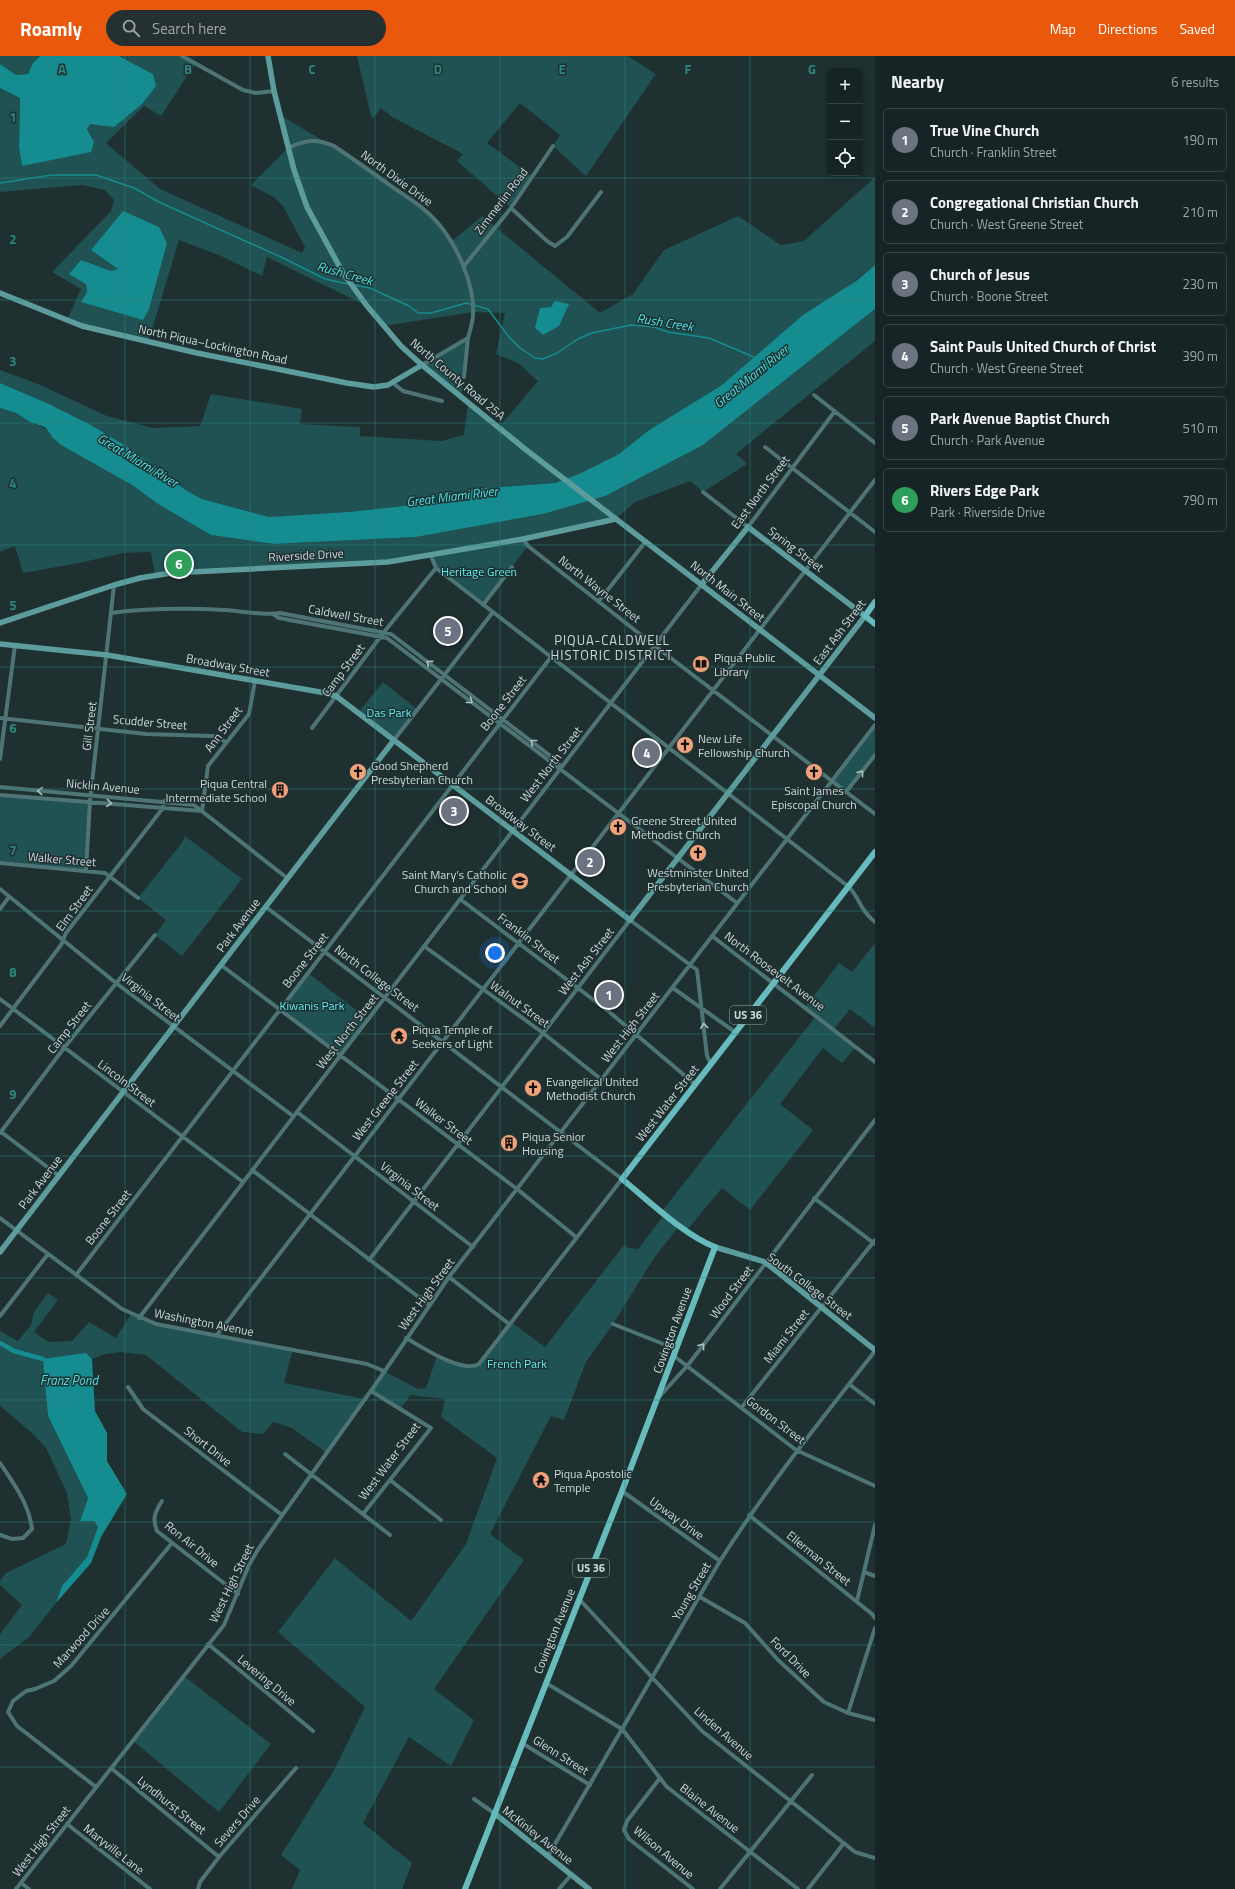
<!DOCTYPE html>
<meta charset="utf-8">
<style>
body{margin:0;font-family:"Titillium Web",sans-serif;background:#243032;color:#f1f3f6}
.controls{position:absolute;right:12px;top:12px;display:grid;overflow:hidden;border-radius:6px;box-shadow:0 2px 6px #0003}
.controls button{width:36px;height:36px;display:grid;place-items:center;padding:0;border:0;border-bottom:1px solid #364142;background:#172425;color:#f1f3f6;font:20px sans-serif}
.you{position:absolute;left:495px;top:897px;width:14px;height:14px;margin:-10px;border:3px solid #fff;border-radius:50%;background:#1a73e8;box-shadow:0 0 0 6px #1a73e833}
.badge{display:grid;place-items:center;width:26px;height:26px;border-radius:50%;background:#ea580c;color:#fff;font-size:13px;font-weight:700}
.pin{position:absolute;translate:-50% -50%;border:2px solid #fff;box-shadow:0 1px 4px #0006}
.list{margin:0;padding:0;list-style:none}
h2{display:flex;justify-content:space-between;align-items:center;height:52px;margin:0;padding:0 16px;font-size:17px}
h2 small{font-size:13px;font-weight:400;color:#9ea4a7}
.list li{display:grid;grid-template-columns:26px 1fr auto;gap:12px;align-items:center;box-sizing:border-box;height:64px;margin:0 8px 8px;padding:0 8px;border:1px solid #364142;border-radius:6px}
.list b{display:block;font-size:15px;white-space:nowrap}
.list p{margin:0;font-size:13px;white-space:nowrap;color:#9ea4a7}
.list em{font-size:13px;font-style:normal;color:#9ea4a7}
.icon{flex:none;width:22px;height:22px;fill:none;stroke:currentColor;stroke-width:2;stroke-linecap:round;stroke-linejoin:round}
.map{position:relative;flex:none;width:875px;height:1833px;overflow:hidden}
header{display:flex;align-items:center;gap:24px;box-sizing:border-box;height:56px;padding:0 20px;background:#ea580c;color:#fff}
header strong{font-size:19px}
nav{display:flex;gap:22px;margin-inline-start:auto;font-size:14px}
.search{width:280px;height:36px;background:#243032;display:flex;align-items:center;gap:10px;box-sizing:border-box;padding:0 14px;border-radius:22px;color:#9ea4a7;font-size:15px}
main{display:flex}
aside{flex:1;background:#172425}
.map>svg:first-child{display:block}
.green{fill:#205153;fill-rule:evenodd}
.water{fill:#158c8f}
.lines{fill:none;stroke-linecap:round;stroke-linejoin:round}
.stream{stroke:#158c8f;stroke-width:1.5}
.canal{stroke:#158c8f;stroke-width:4.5}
.street{stroke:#4e7475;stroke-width:4}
.secondary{stroke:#5d9c9d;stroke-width:5.5}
.primary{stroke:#68bbbc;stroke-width:6}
.oneway{stroke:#aec0c0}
.grid{fill:none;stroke:#2c857e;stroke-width:1;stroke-opacity:0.55}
.labels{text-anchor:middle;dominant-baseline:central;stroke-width:3;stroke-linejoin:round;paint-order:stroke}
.shield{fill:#1f3031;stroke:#9aa6a7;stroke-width:1}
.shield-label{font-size:11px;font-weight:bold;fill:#ced9d9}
.street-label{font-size:12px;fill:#ced9d9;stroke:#1f3031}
.park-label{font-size:12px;fill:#5cf1f5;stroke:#1f3031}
.poi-label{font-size:12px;fill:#ced9d9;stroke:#1f3031;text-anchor:start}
.water-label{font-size:13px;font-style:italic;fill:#4ae3e7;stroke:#1f3031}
.neighbourhood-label{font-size:13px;letter-spacing:1px;fill:#ced9d9;stroke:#1f3031}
.grid-label{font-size:13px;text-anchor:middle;font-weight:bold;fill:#2c857e;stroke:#1f3031;stroke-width:3;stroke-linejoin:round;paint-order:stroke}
</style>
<header>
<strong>Roamly</strong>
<div class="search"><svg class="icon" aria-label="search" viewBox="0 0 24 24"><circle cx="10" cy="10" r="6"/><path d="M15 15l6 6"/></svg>Search here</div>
<nav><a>Map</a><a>Directions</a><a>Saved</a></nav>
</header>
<main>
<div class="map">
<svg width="875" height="1833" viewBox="0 0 875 1833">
<rect width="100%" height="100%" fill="#1f3031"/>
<path class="green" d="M0 0H40L33 7 28 18 16 19 0 8Z
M119 0H182L195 8 161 60 144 50 106 87 160 133 302 197 305 191 283 150 275 142 251 129 288 92 280 59 322 84 334 90 418 148 437 166 451 186 482 160 600 257 633 238 664 194 738 160 781 189 804 185 875 121V209L722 329 649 374 619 398 581 417 555 427 474 433 449 445 348 456 269 461 202 443 187 435 126 390 91 369 49 348 0 327V314L38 328 107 360 153 372 200 370 211 338 302 353 300 368 360 371V380L441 385 464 379 468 347 499 371 538 325 518 307 496 298 505 257 474 256 383 270 367 250 267 201 262 220 221 200 179 184 148 287 67 264 81 233 52 216 111 155 114 144 105 134 82 129 0 136V32L20 42 19 92 22 110 94 86 87 73 90 68 153 18ZM81 205 111 215 119 213 81 246 87 236Z
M357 0H628L656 18 586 120 553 90 560 79 520 47 487 87 532 120 511 152 457 105 463 98 392 61 381 52 373 62 371 60Z
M875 253V285L736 398 747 408 703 436 690 425 635 446 616 463 524 483 528 490 483 549 436 512 431 500 388 506 155 519 151 496 123 497 79 507 23 517 15 490 0 496V352L16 357 30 366 45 372 52 381 62 389 132 429 158 448 211 479 274 488 416 481 543 458 703 389Z
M468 282 461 341 422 309Z
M383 626 418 654 394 684 358 657Z
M875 669V699L846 736 832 725Z
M0 739 90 745 86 814 0 807Z
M185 780 242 823 182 900 155 879 166 864 138 842 181 788Z
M875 887V972L850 953 834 973 856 991 842 1007 823 992 780 1048 813 1074 750 1154 722 1132 687 1174 680 1169 654 1202 613 1268 586 1306 564 1364 551 1360 490 1478 524 1504 434 1633 474 1664 451 1710 409 1681 363 1767 412 1807 402 1833H292L300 1814 281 1799 333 1716 365 1651 278 1576 335 1502 411 1565 466 1488 497 1402 441 1361 445 1343 411 1339 401 1352 371 1335 384 1315 418 1333 426 1332 437 1300 464 1310H475L511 1266 545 1291 624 1189 628 1192 638 1193 665 1158 662 1155 816 960 805 951 839 907 852 916Z
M308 917 368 963 341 999 280 953Z
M48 1237 58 1244 34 1276 48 1286 72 1285 89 1266 116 1282 131 1258 156 1268 293 1293 284 1327 365 1343 327 1397 292 1372 273 1366 263 1378 242 1376 146 1299 121 1296 105 1298 92 1303 86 1297 48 1360 88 1442 80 1465H94L98 1471 87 1501 62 1530 56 1547 29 1581 0 1603V1578L22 1549 0 1529V1525L6 1517 66 1488 71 1463 67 1437 46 1392 32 1377 0 1350V1275L18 1285 31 1269 34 1256Z
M184 1620 271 1688 219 1756 133 1685Z"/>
<path class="water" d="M40 0H119L153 18 156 30 142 48 114 71 90 68 87 73 94 86 91 96 22 110 19 92 20 42 0 32V8L16 19 28 18 33 7Z
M123 155 159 171 167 187 149 253 143 264 81 246 87 236 86 228 69 218 81 204 111 215 118 213 91 194Z
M875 209V253L703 389 605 440 543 458 416 481 274 488 211 479 158 448 132 429 61 389 52 381 45 371 30 366 16 357 0 352V327L49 348 91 369 126 390 187 435 202 443 269 461 348 456 449 445 474 433 555 427 581 417 619 398 649 374 722 329 803 259 856 225Z
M555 245 569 248 559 270 543 279 535 272 540 252 551 251Z
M86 1297 92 1303 95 1355 107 1377V1405L127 1438 101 1481 91 1507 56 1547 62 1530 87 1501 98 1471 94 1465H80L88 1442 48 1360 43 1303Z"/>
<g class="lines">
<path class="stream" d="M0 127 52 119H96L134 132 159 146 283 202 325 223 348 228
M354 229 370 232 409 250 418 257H431L466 247 488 253 509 281 520 292 535 302 543 303 557 297 578 283 592 277 631 269 654 271 668 276 709 282 756 302"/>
<path class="canal" d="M0 1287 14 1295 43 1303"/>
<path class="street" d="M182 0 243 34 256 37 274 35
M288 92C305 84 316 82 334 90 353 103 372 116 391 130 407 141 424 151 437 166 456 187 475 229 473 258 473 266 470 274 468 282L422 309
M511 152 547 185 555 190 567 181 601 136
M464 210 511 152 553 90
M464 321 468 282
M393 327 403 335 442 345
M814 339 875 387
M765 391 875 476
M703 436 748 471 835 355
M523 483 528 490 655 590 875 758
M431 500 436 512 849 831C861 844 859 853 875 866
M599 545 646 485
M483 549 512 511
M111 557C149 552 186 552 225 554 242 555 262 560 280 557L391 578 557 705 561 712
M273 558 279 562 387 582 737 847
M0 662 146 678 212 680 220 682 225 686
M312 672 384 576 436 512
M394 684 493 556
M0 703 15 589
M0 731 194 749 287 822
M846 736 875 699
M0 739 202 755
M202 755 208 710 249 658 255 625
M0 807 105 817 138 842
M86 814 90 745 114 529
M0 833 116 927 293 1060
M460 843 607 954 696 1029
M266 851 622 1123 479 1308C462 1318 422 1291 406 1282
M0 853 9 841
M712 880 875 1006
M424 890 543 977 602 1024
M221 909 517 1133 576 1181
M673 932 735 976
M0 943 243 1126
M0 970 61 889 66 877 163 752 164 745
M297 1056 473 1191
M0 1075 59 1120
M0 1077 64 992 155 879
M252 1114 429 1249
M814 1142 875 1188
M0 1162 122 1253 156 1268 367 1308 384 1315
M369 1204 630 864 697 914 707 1000 711 1008
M76 1219 551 601
M449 1221 509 1268
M0 1260 48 1198
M139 1262 702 528
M613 1268 676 1293
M217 1279 875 424
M674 1300 796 1394 875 1430
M849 1328 875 1348
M128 1331 143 1353 282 1459
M659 1341 688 1309 875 1064
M742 1351 875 1184
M285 1398 390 1479
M0 1407C14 1428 29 1448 32 1473L23 1482 12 1483 0 1479
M390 1424 441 1464
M622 1435 720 1505
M162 1445C155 1456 152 1462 157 1475L238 1538
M363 1458 431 1372 371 1335
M749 1459 872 1558 875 1562
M864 1516 875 1520
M700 1541 745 1567 778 1604 824 1646 848 1657 875 1664
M579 1543 702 1675 855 1796 875 1802
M857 1545 875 1469
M208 1588 313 1675
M546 1627 622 1673 667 1731 798 1833
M848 1657 875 1572
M522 1687 590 1729
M111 1712 219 1801
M660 1722 627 1765 624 1774 629 1783 693 1833
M96 1731 17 1670 8 1656 13 1645 26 1635 35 1633 54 1625 71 1610 172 1487
M474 1743 494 1757
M67 1768 150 1833
M548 1800 720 1505C767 1431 821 1364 875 1295
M21 1827 29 1833
M16 1833 224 1569 249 1509 259 1492 380 1322 449 1221 875 669
M198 1833 200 1826 219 1801 296 1712
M559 1833 571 1819
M720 1833 812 1719
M808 1833 844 1787"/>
<path class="secondary" d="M268 0 274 35 294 114 307 151 343 217 367 250 401 290 422 309 525 393 875 662
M0 237 82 270 197 297 347 327 374 331 388 329 422 309
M0 567 114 529 140 522 171 517 388 506 523 483 616 463
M0 588 107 599 326 637 336 640 630 864 865 560 748 471 702 528
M715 1191 765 1206 875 1294
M0 1196 394 684
M494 1757 589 1833"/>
<path class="primary" d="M875 546 865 560 875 568
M465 1833 622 1435 715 1191C684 1179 648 1144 622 1123L875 796"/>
</g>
<defs><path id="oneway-chevron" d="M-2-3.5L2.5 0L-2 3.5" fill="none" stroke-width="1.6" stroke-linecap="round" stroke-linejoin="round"/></defs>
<g class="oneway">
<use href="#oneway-chevron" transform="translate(429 607) rotate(-143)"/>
<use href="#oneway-chevron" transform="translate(470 645) rotate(38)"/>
<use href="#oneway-chevron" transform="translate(533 686) rotate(-142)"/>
<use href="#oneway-chevron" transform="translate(861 717) rotate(-52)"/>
<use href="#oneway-chevron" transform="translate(40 735) rotate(-175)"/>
<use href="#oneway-chevron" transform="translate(109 747) rotate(5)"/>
<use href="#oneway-chevron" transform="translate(704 970) rotate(-96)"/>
<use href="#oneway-chevron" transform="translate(702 1290) rotate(-53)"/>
</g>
<path class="grid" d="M125 0V1833M250 0V1833M375 0V1833M500 0V1833M625 0V1833M750 0V1833M0 122H875M0 244H875M0 367H875M0 489H875M0 611H875M0 733H875M0 855H875M0 978H875M0 1100H875M0 1222H875M0 1344H875M0 1466H875M0 1589H875M0 1711H875"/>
<defs>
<g id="library-disc" transform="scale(0.9)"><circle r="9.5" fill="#f0a27a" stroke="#1f3031"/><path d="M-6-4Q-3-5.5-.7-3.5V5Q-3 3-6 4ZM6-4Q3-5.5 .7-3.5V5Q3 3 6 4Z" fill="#111"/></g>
<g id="church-disc" transform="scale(0.9)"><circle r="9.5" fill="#f0a27a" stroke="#1f3031"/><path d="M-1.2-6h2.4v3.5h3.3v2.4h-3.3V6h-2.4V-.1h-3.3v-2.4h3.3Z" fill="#111"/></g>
<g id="building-disc" transform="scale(0.9)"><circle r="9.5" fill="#f0a27a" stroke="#1f3031"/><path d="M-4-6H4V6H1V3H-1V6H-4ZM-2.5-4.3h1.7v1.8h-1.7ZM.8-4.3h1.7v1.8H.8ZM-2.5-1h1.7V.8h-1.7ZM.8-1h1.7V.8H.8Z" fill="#111"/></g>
<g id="school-disc" transform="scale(0.9)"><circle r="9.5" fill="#f0a27a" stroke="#1f3031"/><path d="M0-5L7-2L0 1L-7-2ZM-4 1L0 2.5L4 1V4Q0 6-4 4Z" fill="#111"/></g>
<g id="temple-disc" transform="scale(0.9)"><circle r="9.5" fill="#f0a27a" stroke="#1f3031"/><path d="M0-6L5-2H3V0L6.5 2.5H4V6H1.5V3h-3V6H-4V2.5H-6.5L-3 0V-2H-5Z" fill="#111"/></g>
</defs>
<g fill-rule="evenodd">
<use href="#library-disc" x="701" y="608"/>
<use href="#church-disc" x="685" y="689"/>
<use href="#church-disc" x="358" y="716"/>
<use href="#church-disc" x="814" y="716"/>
<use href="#building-disc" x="280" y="734"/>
<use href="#church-disc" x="618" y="771"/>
<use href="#church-disc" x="698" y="797"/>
<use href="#school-disc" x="520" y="825"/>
<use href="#temple-disc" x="399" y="980"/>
<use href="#church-disc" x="533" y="1032"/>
<use href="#building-disc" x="509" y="1087"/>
<use href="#temple-disc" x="541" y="1424"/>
</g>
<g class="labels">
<g class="shield">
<rect x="730" y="950" width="36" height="18" rx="3"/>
<rect x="573" y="1503" width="36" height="18" rx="3"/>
</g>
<g class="shield-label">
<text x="748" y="959">US 36</text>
<text x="591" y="1512">US 36</text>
</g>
<g class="street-label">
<text transform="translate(397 122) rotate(36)">North Dixie Drive</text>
<text transform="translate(501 145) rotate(-53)">Zimmerlin Road</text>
<text transform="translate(213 288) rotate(12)">North Piqua–Lockington Road</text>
<text transform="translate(458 323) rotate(40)">North County Road 25A</text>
<text transform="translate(760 436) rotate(-53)">East North Street</text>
<text transform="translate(796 493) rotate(37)">Spring Street</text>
<text transform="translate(306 499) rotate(-3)">Riverside Drive</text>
<text transform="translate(600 533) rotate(38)">North Wayne Street</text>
<text transform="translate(728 535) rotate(38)">North Main Street</text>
<text transform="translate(346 559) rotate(10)">Caldwell Street</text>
<text transform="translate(839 576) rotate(-53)">East Ash Street</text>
<text transform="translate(228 609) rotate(10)">Broadway Street</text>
<text transform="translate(343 614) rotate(-53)">Camp Street</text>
<text transform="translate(503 647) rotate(-52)">Boone Street</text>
<text transform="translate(150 666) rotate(5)">Scudder Street</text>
<text transform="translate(89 670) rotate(-83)">Gill Street</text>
<text transform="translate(223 673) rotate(-53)">Ann Street</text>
<text transform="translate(551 708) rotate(-52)">West North Street</text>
<text transform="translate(103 730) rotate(5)">Nicklin Avenue</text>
<text transform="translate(521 767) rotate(37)">Broadway Street</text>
<text transform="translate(62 803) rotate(5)">Walker Street</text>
<text transform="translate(74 852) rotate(-54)">Elm Street</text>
<text transform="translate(238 869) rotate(-53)">Park Avenue</text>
<text transform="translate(529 882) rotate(37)">Franklin Street</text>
<text transform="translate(305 904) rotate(-52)">Boone Street</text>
<text transform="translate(586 905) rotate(-52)">West Ash Street</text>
<text transform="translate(775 915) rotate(37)">North Roosevelt Avenue</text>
<text transform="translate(377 922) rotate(37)">North College Street</text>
<text transform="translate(151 941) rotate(38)">Virginia Street</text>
<text transform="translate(520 948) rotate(36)">Walnut Street</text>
<text transform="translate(69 971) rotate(-52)">Camp Street</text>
<text transform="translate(630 971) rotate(-52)">West High Street</text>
<text transform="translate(347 975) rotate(-52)">West North Street</text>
<text transform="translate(127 1027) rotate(37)">Lincoln Street</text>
<text transform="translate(385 1044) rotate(-52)">West Greene Street</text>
<text transform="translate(667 1047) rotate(-52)">West Water Street</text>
<text transform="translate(444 1065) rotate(37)">Walker Street</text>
<text transform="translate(40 1126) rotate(-53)">Park Avenue</text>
<text transform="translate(410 1130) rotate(38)">Virginia Street</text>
<text transform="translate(108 1161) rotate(-52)">Boone Street</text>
<text transform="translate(810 1230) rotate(37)">South College Street</text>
<text transform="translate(731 1236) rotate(-53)">Wood Street</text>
<text transform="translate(426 1238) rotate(-54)">West High Street</text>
<text transform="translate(204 1266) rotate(11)">Washington Avenue</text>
<text transform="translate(672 1274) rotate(-70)">Covington Avenue</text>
<text transform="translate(786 1280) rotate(-52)">Miami Street</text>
<text transform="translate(776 1364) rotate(37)">Gordon Street</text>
<text transform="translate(208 1390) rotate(38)">Short Drive</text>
<text transform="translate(389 1405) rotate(-53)">West Water Street</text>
<text transform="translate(677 1462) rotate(36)">Upway Drive</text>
<text transform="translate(192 1488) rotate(39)">Ron Air Drive</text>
<text transform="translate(819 1502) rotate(39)">Ellerman Street</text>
<text transform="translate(231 1527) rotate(-64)">West High Street</text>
<text transform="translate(691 1535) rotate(-60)">Young Street</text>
<text transform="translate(554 1575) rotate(-68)">Covington Avenue</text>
<text transform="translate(81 1581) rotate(-48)">Marwood Drive</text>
<text transform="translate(791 1601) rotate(45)">Ford Drive</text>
<text transform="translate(267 1624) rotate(40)">Levering Drive</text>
<text transform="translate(724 1677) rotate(41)">Linden Avenue</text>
<text transform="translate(561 1699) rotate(32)">Glenn Street</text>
<text transform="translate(172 1749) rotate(39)">Lyndhurst Street</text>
<text transform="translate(710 1752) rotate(38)">Blaine Avenue</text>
<text transform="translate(237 1765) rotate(-49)">Severs Drive</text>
<text transform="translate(538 1779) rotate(38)">McKinley Avenue</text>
<text transform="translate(41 1785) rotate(-52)">West High Street</text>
<text transform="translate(114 1793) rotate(38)">Maryville Lane</text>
<text transform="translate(664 1796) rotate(40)">Wilson Avenue</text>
</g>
<g class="park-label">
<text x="479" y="515">Heritage Green</text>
<text x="389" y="656">Das Park</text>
<text x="312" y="949">Kiwanis Park</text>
<text x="517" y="1307">French Park</text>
</g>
<g class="poi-label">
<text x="714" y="601">Piqua Public<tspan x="714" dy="14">Library</tspan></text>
<text x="698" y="682">New Life<tspan x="698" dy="14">Fellowship Church</tspan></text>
<text x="371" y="709">Good Shepherd<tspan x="371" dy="14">Presbyterian Church</tspan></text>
<text x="267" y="727" text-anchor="end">Piqua Central<tspan x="267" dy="14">Intermediate School</tspan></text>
<text x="814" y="734" text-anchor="middle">Saint James<tspan x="814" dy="14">Episcopal Church</tspan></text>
<text x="631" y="764">Greene Street United<tspan x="631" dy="14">Methodist Church</tspan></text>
<text x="698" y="816" text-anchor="middle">Westminster United<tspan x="698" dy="14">Presbyterian Church</tspan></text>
<text x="507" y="818" text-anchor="end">Saint Mary’s Catholic<tspan x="507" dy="14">Church and School</tspan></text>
<text x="412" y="973">Piqua Temple of<tspan x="412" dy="14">Seekers of Light</tspan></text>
<text x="546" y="1025">Evangelical United<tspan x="546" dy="14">Methodist Church</tspan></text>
<text x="522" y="1080">Piqua Senior<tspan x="522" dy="14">Housing</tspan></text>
<text x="554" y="1417">Piqua Apostolic<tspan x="554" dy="14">Temple</tspan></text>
</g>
<g class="water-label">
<text transform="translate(345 217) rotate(16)">Rush Creek</text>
<text transform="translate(665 266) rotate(9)">Rush Creek</text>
<text transform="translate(751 320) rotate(-39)">Great Miami River</text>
<text transform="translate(138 404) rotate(31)">Great Miami River</text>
<text transform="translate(452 440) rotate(-7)">Great Miami River</text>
<text x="69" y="1324">Franz Pond</text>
</g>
<g class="neighbourhood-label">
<text x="612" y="584">PIQUA-CALDWELL<tspan x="612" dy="15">HISTORIC DISTRICT</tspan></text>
</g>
</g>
<g class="grid-label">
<text x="62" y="18">A</text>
<text x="188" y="18">B</text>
<text x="312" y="18">C</text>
<text x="438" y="18">D</text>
<text x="562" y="18">E</text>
<text x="688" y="18">F</text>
<text x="812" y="18">G</text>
<text x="13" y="66">1</text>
<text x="13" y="188">2</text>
<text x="13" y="310">3</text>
<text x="13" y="432">4</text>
<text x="13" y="554">5</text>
<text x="13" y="677">6</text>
<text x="13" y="799">7</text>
<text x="13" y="921">8</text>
<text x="13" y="1043">9</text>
</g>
</svg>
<div class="controls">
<button>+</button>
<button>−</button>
<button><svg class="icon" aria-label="locate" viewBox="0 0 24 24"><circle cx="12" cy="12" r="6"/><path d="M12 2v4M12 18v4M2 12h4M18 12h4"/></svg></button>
</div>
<div class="you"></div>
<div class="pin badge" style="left:609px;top:939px;background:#6b7280">1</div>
<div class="pin badge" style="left:590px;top:806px;background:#6b7280">2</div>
<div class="pin badge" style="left:454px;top:755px;background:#6b7280">3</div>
<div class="pin badge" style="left:647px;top:697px;background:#6b7280">4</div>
<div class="pin badge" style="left:448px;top:575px;background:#6b7280">5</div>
<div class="pin badge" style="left:179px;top:508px;background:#2e9e5b">6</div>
</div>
<aside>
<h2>Nearby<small>6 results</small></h2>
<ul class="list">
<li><span class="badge" style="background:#6b7280">1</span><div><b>True Vine Church</b><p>Church · Franklin Street</p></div><em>190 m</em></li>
<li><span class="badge" style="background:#6b7280">2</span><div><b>Congregational Christian Church</b><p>Church · West Greene Street</p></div><em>210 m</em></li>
<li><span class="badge" style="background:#6b7280">3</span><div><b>Church of Jesus</b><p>Church · Boone Street</p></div><em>230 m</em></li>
<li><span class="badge" style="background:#6b7280">4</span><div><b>Saint Pauls United Church of Christ</b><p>Church · West Greene Street</p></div><em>390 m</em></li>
<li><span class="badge" style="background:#6b7280">5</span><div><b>Park Avenue Baptist Church</b><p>Church · Park Avenue</p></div><em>510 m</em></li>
<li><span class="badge" style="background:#2e9e5b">6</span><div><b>Rivers Edge Park</b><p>Park · Riverside Drive</p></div><em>790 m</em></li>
</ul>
</aside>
</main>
